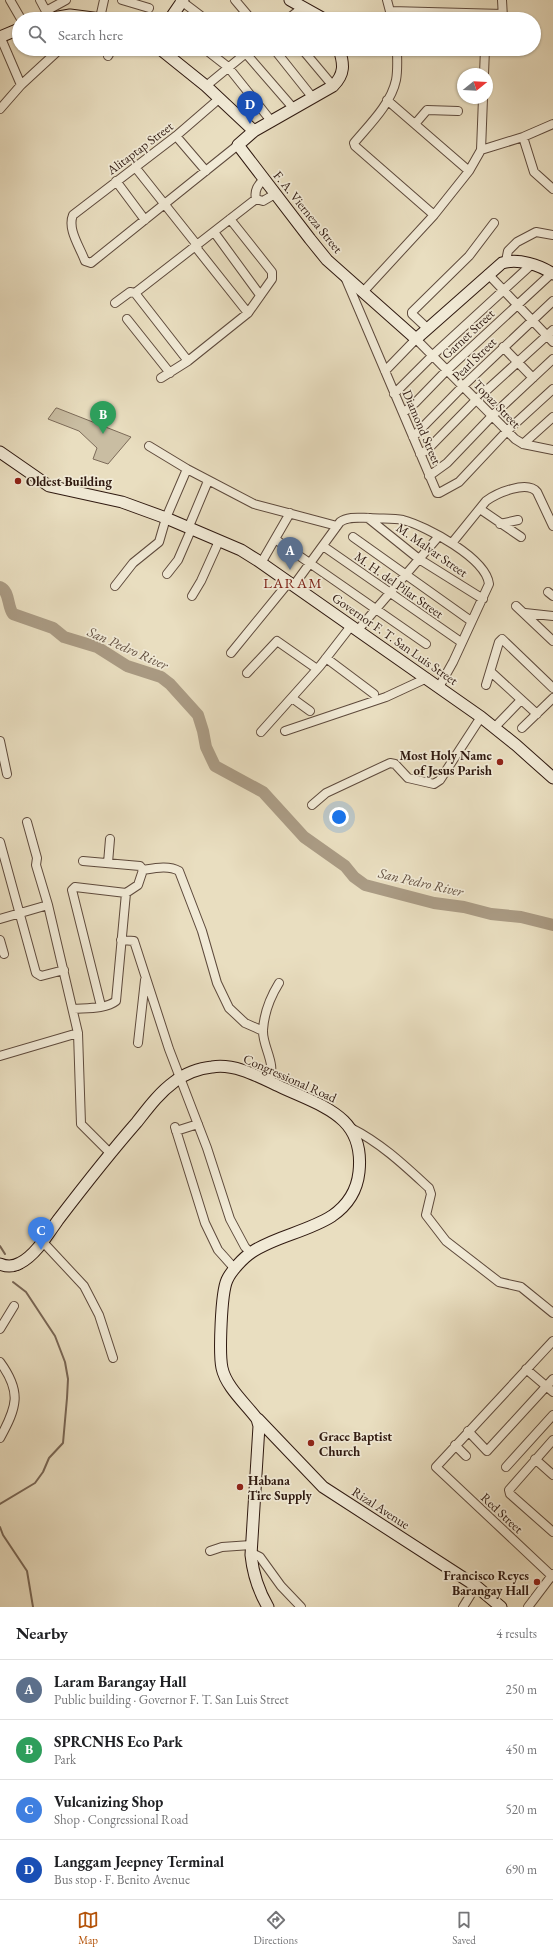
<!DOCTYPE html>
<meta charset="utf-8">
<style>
body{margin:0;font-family:"EB Garamond",serif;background:#f6f6f6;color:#202124}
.compass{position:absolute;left:457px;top:68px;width:36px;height:36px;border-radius:50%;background:#fff;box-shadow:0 1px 3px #0004;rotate:72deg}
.you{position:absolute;left:339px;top:817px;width:14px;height:14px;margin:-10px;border:3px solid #fff;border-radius:50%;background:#1a73e8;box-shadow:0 0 0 6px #1a73e833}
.badge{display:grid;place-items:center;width:26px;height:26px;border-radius:50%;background:#b45309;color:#fff;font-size:13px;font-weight:700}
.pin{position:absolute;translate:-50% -33px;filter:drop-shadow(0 1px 2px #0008)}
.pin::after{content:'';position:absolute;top:21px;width:14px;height:12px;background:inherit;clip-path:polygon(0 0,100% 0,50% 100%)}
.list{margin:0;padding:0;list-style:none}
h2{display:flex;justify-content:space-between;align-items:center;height:52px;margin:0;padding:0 16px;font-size:17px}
h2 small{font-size:13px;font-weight:400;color:#757577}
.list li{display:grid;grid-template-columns:26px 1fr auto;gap:12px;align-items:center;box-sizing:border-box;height:60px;padding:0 16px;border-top:1px solid #e0e0e0}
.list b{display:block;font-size:15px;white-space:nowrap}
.list p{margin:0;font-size:13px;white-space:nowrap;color:#757577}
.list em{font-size:13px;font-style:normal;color:#757577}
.icon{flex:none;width:22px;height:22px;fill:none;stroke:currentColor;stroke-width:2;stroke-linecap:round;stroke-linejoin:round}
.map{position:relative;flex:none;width:553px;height:1607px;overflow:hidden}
.search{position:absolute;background:#fff;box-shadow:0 1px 3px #0004;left:12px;right:12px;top:12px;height:44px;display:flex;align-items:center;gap:10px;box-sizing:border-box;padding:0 14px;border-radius:22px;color:#757577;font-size:15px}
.sheet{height:292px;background:#fff}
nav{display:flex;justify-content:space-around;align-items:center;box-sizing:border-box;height:56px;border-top:1px solid #e0e0e0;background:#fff;font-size:11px;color:#757577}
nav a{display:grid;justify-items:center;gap:2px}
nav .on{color:#b45309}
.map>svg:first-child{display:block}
.green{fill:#c9bda2;stroke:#7c6b59}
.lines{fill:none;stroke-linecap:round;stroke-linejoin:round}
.stream{stroke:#796756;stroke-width:2}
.river{stroke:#aa9b84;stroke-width:12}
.street-casing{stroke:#5e4a3c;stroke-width:10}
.secondary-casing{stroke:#2f1910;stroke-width:13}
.street{stroke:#f1ead6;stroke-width:8}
.secondary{stroke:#f1ead6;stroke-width:11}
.poi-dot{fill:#8f2418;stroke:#f1ead6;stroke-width:1.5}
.labels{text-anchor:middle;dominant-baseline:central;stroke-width:3.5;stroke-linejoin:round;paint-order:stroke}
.street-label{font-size:13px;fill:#2f1910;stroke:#f1ead6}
.poi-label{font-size:13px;font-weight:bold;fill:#2f1910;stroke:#f1ead6;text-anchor:start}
.water-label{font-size:14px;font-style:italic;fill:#604d3e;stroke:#f1ead6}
.quarter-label{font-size:15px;letter-spacing:1px;fill:#7a1f14;stroke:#f1ead6}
</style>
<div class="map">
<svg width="553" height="1607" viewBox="0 0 553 1607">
<rect width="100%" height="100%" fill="#e9dec0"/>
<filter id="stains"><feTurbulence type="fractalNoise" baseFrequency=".005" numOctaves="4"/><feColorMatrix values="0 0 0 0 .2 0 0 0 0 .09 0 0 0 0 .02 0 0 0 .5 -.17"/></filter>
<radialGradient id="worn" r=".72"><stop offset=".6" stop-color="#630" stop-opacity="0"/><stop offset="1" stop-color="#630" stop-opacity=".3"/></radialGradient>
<path class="green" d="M56 408H57L131 437 108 464 93 459 97 448 79 431 48 419Z"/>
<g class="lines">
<path class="stream" d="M0 1246 5 1254
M0 1504 35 1483 43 1472 49 1458 63 1443 67 1398 68 1379 65 1362 55 1336 26 1292 13 1282
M0 1527 3 1535 27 1571 33 1607"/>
<path class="river" d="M0 587C10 591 7 606 13 614L53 628 64 637 97 647 127 666 161 677 170 684 198 715 203 731 206 747 215 766 263 792 304 837 345 866 354 877 365 885 434 903 464 907 491 914 521 917 553 925"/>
<g class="street-casing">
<path id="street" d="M10 0 21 19
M40 0 48 15
M122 0 149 8
M180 0 205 19
M235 0 251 19
M387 0 392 19
M502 0 503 18
M46 11 66 0
M391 11 503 14
M100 18 104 0
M288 19 303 7
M0 36 21 85
M205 49 228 67 272 122
M242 49 294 109
M274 49 313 98
M302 49 333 86
M108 56 112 49
M484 74 485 49
M206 86 251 49
M220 98 176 136 73 215C67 229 80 247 85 261L91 263 238 145
M387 100 469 171
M0 109 21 85 60 49
M415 124 427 110 458 111
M176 136 206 171
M523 137 534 172 553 189
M481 150 483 98
M135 167 197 245 198 250 248 313
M116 181 145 220
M256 199C254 190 258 185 264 179
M256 199 263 201 275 194
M434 215 469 171 481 150 523 137 553 124
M214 232 260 295
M506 261 508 251 517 242 536 232 553 235
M488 274 553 342
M345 277 437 493H439L459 482 507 431 553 389
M363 292 434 215 355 146 354 143C369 125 391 104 396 80 398 70 397 59 397 49
M115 303 130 292 135 293
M127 319 170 373
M427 328 412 314V312L469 256 494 223
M503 347 533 378
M188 361 135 293 256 199
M385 371 416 339 515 439 523 444 553 450
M161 378 188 361 248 313 272 279V272L230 219
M394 394 433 355 532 264
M403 413 415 403 447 370 552 273
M413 437 463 386 553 301
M523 444 553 417
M149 446 187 469 254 504 337 526
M420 454 427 450 476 400 553 330
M429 476 447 463 492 416 553 359
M480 509 521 537
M368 518 419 559 483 599
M190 524 208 481
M500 524 518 520
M353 537 471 621
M275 539 426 644
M452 543 486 501C497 493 527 480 537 492L553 526
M323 546 461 642
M264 558 290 513
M167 574 178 560 191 530
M294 585 340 522C348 516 360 518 370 518 381 519 393 518 403 520 426 526 486 558 489 584L453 662 439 687
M115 586 133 563 159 542 166 518 187 469
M548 592 553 596
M192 596 201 581 219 541
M516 606 553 641
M525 613 553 616
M357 631 439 536
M231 653 289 582
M326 658 374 694
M491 672 537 714
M247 673 277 641 317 669
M486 685 499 642 502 639 553 688
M292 698 310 711
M494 728 521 700
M522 728 553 698
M285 731 386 697 427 678
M261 732 320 666 351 626
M0 741 7 774
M312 805 326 793 390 763 395 764 408 778 434 784 440 780 481 717
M27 822 37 858 36 865 48 905
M0 842 36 973 41 976 64 970
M83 861 140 866 143 870 138 885 126 893 75 887 72 890 101 1006
M108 863 110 839
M143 870C155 868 169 865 179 871L202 931 217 983 229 1008 245 1023 263 1031
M0 919 48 905 78 1033 81 1124 110 1153
M0 940 4 954
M121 940 134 941 169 1049 207 1148 230 1219 245 1247 251 1253
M74 1009C86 1008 106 1009 116 1001L126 893
M138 1043 145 980
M0 1056 78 1033
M268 1081C278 1065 262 1047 263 1030 264 1014 271 996 279 983
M175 1127 205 1223 218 1250 235 1269
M351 1128C381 1143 405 1166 429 1188L431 1194 426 1215 446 1241 499 1282 521 1287 553 1313
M176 1131 198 1124
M42 1241 84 1286 99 1315 113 1358
M0 1329 14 1306
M553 1341 436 1467 553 1577
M0 1362C22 1392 17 1407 0 1438
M526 1369 553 1392
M468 1431 487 1451 553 1379
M553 1440 509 1490 510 1494 553 1532
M455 1445 466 1456
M535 1459 553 1475
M506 1467 553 1415
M210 1551 222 1547 251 1545
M251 1555 254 1554 260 1557 281 1586 301 1607
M463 1607 476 1586
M528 1607 553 1574"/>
</g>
<g class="secondary-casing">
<path id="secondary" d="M290 0 324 19
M47 19 70 15 101 19
M170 19 183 0
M0 37 19 29
M160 49 206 86 254 131
M339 49C344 64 345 74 333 86L254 131 238 145 310 239 327 260 416 339 502 263C518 258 540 265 553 274
M0 452 49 486 122 502 166 518 241 550 257 560 481 717 516 745 553 778
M0 1264C7 1267 13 1267 20 1263 36 1255 48 1234 58 1220 84 1186 109 1154 137 1122 148 1108 159 1093 174 1082 184 1074 199 1068 212 1067 236 1063 261 1078 283 1088 324 1107 365 1117 359 1172 357 1191 348 1205 332 1216 307 1232 276 1236 252 1252 243 1258 231 1271 227 1280 221 1293 219 1354 222 1368 226 1387 246 1404 257 1419L259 1426 251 1555C253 1574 258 1590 268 1607
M258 1419 323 1487 476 1586 501 1607"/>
</g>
<use href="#street" class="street"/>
<use href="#secondary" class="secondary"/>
</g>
<g class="poi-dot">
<circle cx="18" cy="481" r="4"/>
<circle cx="500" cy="762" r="4"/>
<circle cx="311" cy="1443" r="4"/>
<circle cx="240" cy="1487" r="4"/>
<circle cx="537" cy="1582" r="4"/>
</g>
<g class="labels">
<g class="street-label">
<text transform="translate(140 148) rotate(-37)">Alitaptap Street</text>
<text transform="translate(308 212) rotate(51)">F. A. Vierneza Street</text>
<text transform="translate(468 334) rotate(-43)">Garnet Street</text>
<text transform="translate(474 359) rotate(-44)">Pearl Street</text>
<text transform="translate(497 404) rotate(46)">Topaz Street</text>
<text transform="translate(422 427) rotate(67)">Diamond Street</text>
<text transform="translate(432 550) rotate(35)">M. Malvar Street</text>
<text transform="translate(399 585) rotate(35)">M. H. del Pilar Street</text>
<text transform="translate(395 639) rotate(35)">Governor F. T. San Luis Street</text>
<text transform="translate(290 1078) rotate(24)">Congressional Road</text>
<text transform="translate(381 1508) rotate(33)">Rizal Avenue</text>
<text transform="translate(502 1513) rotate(43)">Red Street</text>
</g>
<g class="poi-label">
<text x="26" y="481">Oldest Building</text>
<text x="492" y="755" text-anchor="end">Most Holy Name<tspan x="492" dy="15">of Jesus Parish</tspan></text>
<text x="319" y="1436">Grace Baptist<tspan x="319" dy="15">Church</tspan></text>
<text x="248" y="1480">Habana<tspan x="248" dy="15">Tire Supply</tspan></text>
<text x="529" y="1575" text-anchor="end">Francisco Reyes<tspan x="529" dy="15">Barangay Hall</tspan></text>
</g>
<g class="water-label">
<text transform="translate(128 648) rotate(24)">San Pedro River</text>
<text transform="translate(421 882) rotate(13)">San Pedro River</text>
</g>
<g class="quarter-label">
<text x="293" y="582">LARAM</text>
</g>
</g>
<rect width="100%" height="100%" filter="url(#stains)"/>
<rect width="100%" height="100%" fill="url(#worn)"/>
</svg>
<svg class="compass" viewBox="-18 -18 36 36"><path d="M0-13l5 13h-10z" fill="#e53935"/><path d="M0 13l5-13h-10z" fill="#757577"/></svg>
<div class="you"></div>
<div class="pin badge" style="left:290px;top:570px;background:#5c6f8a">A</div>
<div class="pin badge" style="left:103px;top:434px;background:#2e9e5b">B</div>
<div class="pin badge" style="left:41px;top:1250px;background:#3f7fe0">C</div>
<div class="pin badge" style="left:250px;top:124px;background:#1a4fb4">D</div>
<div class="search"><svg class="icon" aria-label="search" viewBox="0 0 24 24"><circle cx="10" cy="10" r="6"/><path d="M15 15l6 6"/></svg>Search here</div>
</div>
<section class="sheet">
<h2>Nearby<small>4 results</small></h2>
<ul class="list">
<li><span class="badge" style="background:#5c6f8a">A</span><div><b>Laram Barangay Hall</b><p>Public building · Governor F. T. San Luis Street</p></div><em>250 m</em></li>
<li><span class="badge" style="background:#2e9e5b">B</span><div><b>SPRCNHS Eco Park</b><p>Park</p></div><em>450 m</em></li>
<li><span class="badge" style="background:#3f7fe0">C</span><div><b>Vulcanizing Shop</b><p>Shop · Congressional Road</p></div><em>520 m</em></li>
<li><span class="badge" style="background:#1a4fb4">D</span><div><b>Langgam Jeepney Terminal</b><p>Bus stop · F. Benito Avenue</p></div><em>690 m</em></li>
</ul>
</section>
<nav>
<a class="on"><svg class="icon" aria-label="map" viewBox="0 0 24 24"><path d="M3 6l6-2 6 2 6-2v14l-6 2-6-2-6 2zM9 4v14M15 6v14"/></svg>Map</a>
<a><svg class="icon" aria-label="directions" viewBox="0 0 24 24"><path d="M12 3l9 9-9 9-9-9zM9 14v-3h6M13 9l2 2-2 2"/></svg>Directions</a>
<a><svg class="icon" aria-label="saved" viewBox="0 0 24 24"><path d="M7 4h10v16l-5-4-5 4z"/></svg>Saved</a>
</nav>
